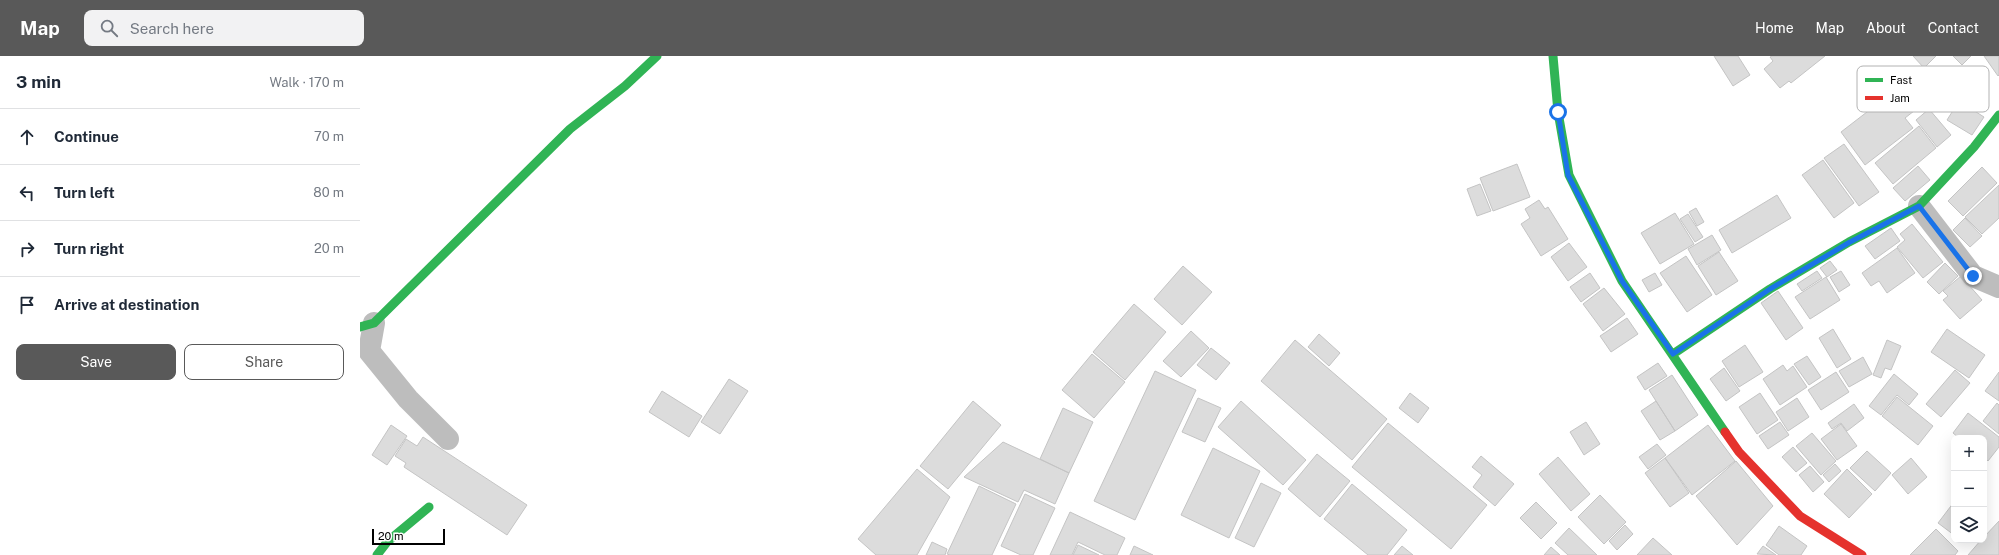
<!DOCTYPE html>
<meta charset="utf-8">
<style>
body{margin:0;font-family:"Public Sans",sans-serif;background:#f2f2f3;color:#1f2937}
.controls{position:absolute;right:12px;bottom:12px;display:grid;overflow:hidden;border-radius:8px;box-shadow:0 4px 16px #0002}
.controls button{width:36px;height:36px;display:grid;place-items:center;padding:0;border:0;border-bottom:1px solid #e0e1e3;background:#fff;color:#1f2937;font:20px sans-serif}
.scale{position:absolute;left:12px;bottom:10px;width:73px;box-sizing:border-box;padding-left:4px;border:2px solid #000;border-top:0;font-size:11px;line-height:14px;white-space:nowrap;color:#000;-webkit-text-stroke:3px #fff;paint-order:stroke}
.stop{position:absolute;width:12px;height:12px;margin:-9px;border:3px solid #1a73e8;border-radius:50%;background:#fff}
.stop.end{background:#1a73e8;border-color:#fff;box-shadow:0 1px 4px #0008}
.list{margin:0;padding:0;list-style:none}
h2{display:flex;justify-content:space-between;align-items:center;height:52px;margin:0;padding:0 16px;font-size:17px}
h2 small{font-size:13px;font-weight:400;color:#747a83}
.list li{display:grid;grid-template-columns:26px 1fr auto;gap:12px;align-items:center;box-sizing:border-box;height:56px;padding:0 16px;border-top:1px solid #e0e1e3}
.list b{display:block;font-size:15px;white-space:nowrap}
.list em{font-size:13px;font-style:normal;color:#747a83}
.actions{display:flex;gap:8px;padding:12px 16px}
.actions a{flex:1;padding:9px 0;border:1px solid #595959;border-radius:8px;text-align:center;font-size:14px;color:#595959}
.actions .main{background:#595959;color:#fff}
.icon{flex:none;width:22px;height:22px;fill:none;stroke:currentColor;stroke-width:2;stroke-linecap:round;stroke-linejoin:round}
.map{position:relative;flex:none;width:1639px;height:499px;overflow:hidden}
header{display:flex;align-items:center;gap:24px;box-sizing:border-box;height:56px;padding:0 20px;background:#595959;color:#fff}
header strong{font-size:19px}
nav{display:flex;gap:22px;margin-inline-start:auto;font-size:14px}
.search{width:280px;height:36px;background:#f2f2f3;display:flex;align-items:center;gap:10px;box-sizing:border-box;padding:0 14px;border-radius:8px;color:#747a83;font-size:15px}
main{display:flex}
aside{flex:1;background:#fff}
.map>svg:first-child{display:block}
.building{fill:#dcdcdc;stroke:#c4c4c4}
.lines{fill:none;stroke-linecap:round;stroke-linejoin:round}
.street{stroke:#bdbdbd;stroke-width:22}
.fast{stroke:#30b455;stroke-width:9}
.jam{stroke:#e5322d;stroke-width:9}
.route{stroke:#1a73e8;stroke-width:5}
.key{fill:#fff;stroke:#b2b2b2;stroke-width:1}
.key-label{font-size:11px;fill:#000}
</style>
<header>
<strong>Map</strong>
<div class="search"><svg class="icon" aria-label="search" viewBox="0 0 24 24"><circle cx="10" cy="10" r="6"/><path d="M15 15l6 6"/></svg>Search here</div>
<nav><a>Home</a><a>Map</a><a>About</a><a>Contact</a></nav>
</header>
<main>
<aside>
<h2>3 min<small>Walk · 170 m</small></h2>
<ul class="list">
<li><svg class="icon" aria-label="ahead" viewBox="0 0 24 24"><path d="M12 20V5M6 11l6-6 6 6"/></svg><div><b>Continue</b></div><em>70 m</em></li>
<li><svg class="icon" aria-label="left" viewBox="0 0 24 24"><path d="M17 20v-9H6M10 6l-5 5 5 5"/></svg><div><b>Turn left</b></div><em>80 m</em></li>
<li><svg class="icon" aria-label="right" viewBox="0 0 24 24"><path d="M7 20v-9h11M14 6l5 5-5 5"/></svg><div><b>Turn right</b></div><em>20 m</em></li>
<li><svg class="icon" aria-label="arrive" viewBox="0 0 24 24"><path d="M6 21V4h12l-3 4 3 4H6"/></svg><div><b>Arrive at destination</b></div></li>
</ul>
<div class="actions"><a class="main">Save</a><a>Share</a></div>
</aside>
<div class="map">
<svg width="1639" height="499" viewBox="0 0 1639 499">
<rect width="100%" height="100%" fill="#fff"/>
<path class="building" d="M1354 0H1378L1390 19 1373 30Z
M1412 0H1465L1431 27 1429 25 1420 32 1404 13 1413 5 1410 1Z
M1553 0H1576L1564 12Z
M1593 0H1611L1602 9Z
M1624 0H1639V19L1638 20Z
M1550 31 1563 48 1545 62 1553 72 1505 109 1481 76 1529 39 1533 45Z
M1599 45 1624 61 1612 79 1587 64Z
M1569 53 1591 79 1577 91 1556 64Z
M1559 70 1576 92 1533 128 1515 107Z
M1484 88 1519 136 1499 150 1464 102Z
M1463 104 1494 147 1474 162 1442 119Z
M1157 108 1170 141 1133 155 1120 122Z
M1558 110 1570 124 1545 145 1533 132Z
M1622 111 1637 127 1603 160 1588 145Z
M1120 128 1131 155 1117 160 1107 133Z
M1639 129V162L1622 178 1605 161Z
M1417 139 1431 162 1372 197 1359 174Z
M1179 144 1185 153 1188 151 1208 183 1181 200 1161 168 1170 162 1165 153Z
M1336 152 1344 166 1337 170 1329 156Z
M1315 157 1334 188 1300 208 1281 177Z
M1328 158 1343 181 1335 186 1320 163Z
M1605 162 1622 180 1610 191 1593 174Z
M1552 168 1583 206 1563 222 1537 191 1545 184 1540 178Z
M1531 172 1540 185 1515 203 1505 190Z
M1352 179 1361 194 1337 209 1328 193Z
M1209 187 1227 211 1208 225 1191 201Z
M1537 192 1555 217 1527 237 1519 225 1511 230 1502 217Z
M1359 196 1378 225 1356 239 1338 210Z
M1326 200 1352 239 1327 256 1300 217Z
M1470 205 1477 214 1467 221 1460 212Z
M1585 207 1598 220 1579 238 1567 226Z
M823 210 852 236 822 269 794 243Z
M1457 215 1462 222 1442 235 1437 228Z
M1481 215 1490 229 1479 236 1470 221Z
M1230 217 1240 232 1221 246 1210 231Z
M1295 217 1302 229 1289 236 1282 224Z
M1601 220 1622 244 1600 263 1583 244 1588 240 1583 235Z
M1466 221 1480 244 1450 263 1435 241Z
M1244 232 1265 258 1243 275 1223 248Z
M1418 235 1443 272 1426 284 1401 247Z
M774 248 806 276 765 324 733 296Z
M1267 262 1278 278 1251 296 1240 280Z
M1473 273 1491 303 1477 312 1459 282Z
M1587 273 1625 299 1609 322 1571 296Z
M831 275 849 292 821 321 803 305Z
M959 278 980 297 969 310 948 291Z
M935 284 1027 363 992 404 901 325Z
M1527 284 1541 290 1531 314 1525 312 1521 322 1513 319Z
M1385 289 1403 316 1379 331 1362 305Z
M851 292 870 307 856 324 837 309Z
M732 298 765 326 734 362 702 334Z
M1447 300 1461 321 1449 329 1434 308Z
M1503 301 1512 318 1489 331 1479 315Z
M1298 307 1307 320 1285 334 1277 321Z
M1423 309 1427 315 1433 310 1447 331 1420 349 1403 323Z
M1364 312 1380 335 1366 345 1350 323Z
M1595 314 1610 327 1581 361 1566 348Z
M795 315 836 334 775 464 734 445Z
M1476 316 1489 336 1461 354 1448 334Z
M1639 316V345L1625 335Z
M1534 318 1558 338 1549 349 1537 339 1521 359 1509 350Z
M1312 319 1338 359 1315 375 1289 334Z
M369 323 388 335 360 378 341 366Z
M302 335 342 360 329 381 289 356Z
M1050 337 1069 352 1058 367 1039 352Z
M1400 337 1418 364 1397 378 1379 351Z
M1537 341 1573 370 1558 389 1522 360Z
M838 342 861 352 845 386 822 376Z
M1437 342 1449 361 1428 375 1416 356Z
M613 345 641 369 588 433 560 410Z
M881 345 946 404 923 429 858 371Z
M1296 345 1315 375 1300 384 1281 355Z
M1637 347 1639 349V378L1623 365Z
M1494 348 1504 362 1487 375 1481 367 1472 373 1468 367Z
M703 352 733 366 709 417 680 403Z
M1608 357 1639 381V391L1628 405 1624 401V382H1599L1593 377Z
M1226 366 1240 388 1224 399 1210 376Z
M1420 366 1429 379 1408 393 1399 380Z
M1028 367 1127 449 1091 493 992 411Z
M1481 368 1497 390 1477 404 1461 383Z
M31 369 47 380 27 409 12 399Z
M1348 369 1375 405 1332 439 1305 402Z
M1452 377 1476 405 1461 419 1436 390Z
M63 381 167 449 147 479 44 411 46 407 35 400 46 383 57 390Z
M643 386 709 417 695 448 664 434 658 446 604 421Z
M1297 388 1306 399 1288 413 1279 401Z
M1433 391 1447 407 1436 416 1422 401Z
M853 392 900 415 869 482 821 459Z
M1507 395 1531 417 1515 435 1490 412Z
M957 398 990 425 960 461 928 433Z
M1121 400 1154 428 1135 450 1113 431 1122 419 1112 411Z
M1198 401 1230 438 1211 455 1179 418Z
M1305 402 1329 437 1310 451 1285 417Z
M1551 402 1567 421 1548 438 1532 419Z
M1376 405 1413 450 1377 489 1336 440Z
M1475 408 1481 415 1469 426 1463 419Z
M1450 410 1464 426 1453 436 1439 419Z
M557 413 590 441 557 499H516L498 483Z
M1487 413 1512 438 1489 462 1464 438Z
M901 427 921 437 894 491 875 482Z
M992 428 1047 474 1027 499H1008L964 463Z
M619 430 656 448 632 499H590L587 498Z
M665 438 695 452 673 499H661L641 490Z
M1240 439 1266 466 1244 488 1218 461Z
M1176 446 1197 467 1181 483 1160 462Z
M1594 446V479L1578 467Z
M710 456 765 482 757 499H745L718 486 712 499H690Z
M1639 465V499H1608L1621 484H1624V481Z
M1265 469 1273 478 1257 494 1249 485Z
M1419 470 1447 490 1441 499H1419L1406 489Z
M1209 472 1237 499H1208L1195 487Z
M1576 473 1598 495 1595 499H1550Z
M1293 482 1312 499H1277Z
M572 486 587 493 585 499H566Z
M718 489 739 499H713Z
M774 490 793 499H770Z
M1042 490 1053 499H1034Z
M1403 490 1416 499 1397 498Z
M1191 491 1200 499H1184Z"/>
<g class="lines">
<path class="street" d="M1559 150 1613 220 1639 231
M14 267 9 295 48 343 88 383"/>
<path class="fast" d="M1193 0 1198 56 1209 119 1262 225 1365 376
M0 271 14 267 210 73 265 30 297 0
M1313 298 1410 233 1489 186 1559 150 1614 91 1639 59
M17 499 27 486 69 451"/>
<path class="jam" d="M1365 376 1379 396 1440 460 1502 499"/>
</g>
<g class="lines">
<path class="route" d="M1198 56 1208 119 1262 225 1313 298 1410 233 1490 186 1559 150 1613 220"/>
</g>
<rect x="1497" y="10" width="132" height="46" rx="6" class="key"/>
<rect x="1505" y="22" width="18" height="4" fill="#30b455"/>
<rect x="1505" y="40" width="18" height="4" fill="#e5322d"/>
<g class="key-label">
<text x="1530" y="28">Fast</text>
<text x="1530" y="46">Jam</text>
</g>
</svg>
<div class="controls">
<button>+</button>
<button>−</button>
<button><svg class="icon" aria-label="layers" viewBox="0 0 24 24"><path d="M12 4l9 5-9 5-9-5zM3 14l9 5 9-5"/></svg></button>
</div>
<div class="scale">20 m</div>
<div class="stop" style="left:1198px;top:56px"></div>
<div class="stop end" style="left:1613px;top:220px"></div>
</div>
</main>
